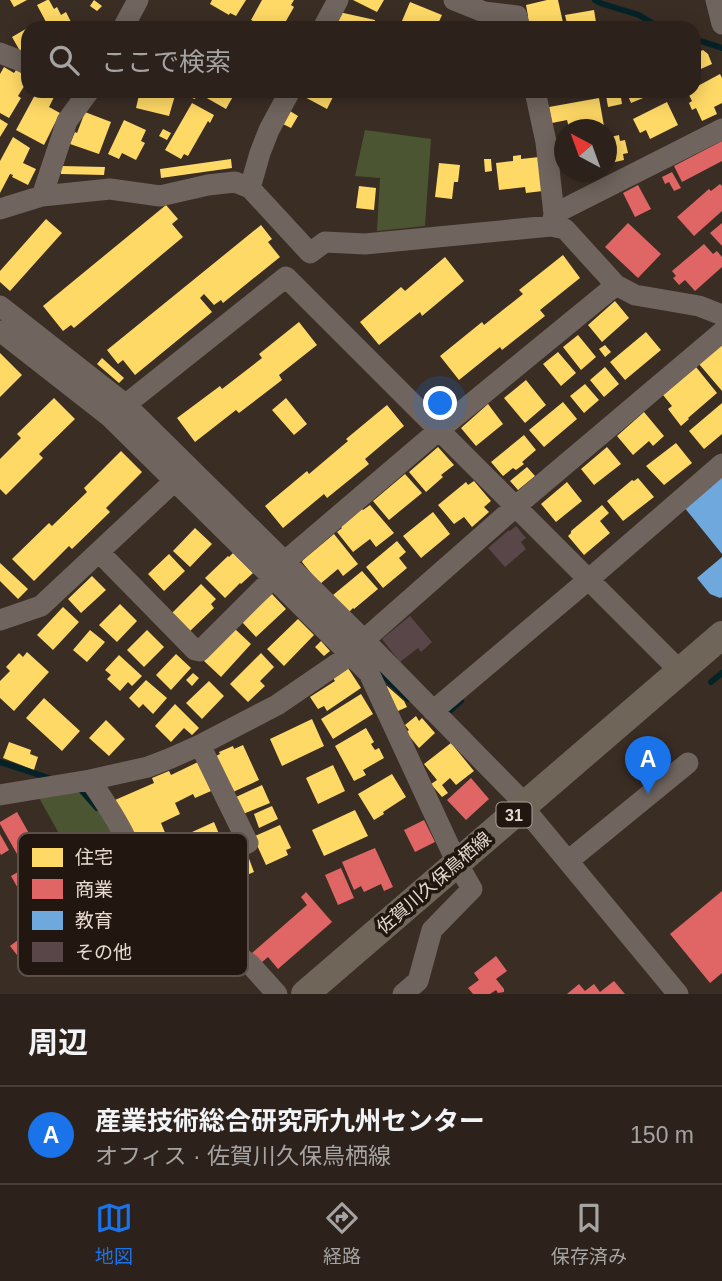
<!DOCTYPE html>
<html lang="ja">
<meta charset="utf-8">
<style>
body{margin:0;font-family:Helvetica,"Noto Sans JP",sans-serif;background:#382f28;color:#f1f3f6}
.compass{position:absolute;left:554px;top:119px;width:63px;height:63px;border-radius:50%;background:#2c221b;box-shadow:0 4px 18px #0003;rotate:319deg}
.you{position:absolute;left:441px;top:404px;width:24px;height:24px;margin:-18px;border:5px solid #fff;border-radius:50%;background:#1a73e8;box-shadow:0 0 0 10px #1a73e833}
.badge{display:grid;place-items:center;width:46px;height:46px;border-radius:50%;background:#1a73e8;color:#fff;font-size:23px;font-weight:700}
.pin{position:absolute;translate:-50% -58px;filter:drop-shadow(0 2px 4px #0008)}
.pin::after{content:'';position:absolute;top:37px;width:24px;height:21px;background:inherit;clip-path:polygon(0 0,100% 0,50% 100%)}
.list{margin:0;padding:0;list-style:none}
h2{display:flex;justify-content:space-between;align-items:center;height:91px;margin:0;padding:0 28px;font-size:30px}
h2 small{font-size:23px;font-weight:400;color:#a6a4a3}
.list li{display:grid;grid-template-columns:46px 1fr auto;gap:21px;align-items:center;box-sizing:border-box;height:98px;padding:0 28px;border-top:2px solid #483f3a}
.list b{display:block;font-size:26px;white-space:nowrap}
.list p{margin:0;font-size:23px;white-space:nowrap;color:#a6a4a3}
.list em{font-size:23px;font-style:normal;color:#a6a4a3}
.icon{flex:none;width:38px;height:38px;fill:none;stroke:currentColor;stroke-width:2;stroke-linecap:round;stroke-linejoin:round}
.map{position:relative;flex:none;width:722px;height:994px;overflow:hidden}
.search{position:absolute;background:#2c221b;box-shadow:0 4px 18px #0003;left:21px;right:21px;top:21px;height:77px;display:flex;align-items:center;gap:18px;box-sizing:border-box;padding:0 24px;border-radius:21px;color:#a6a4a3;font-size:26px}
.sheet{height:189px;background:#2c221b}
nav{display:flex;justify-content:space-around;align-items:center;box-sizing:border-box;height:98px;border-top:2px solid #483f3a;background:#2c221b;font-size:19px;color:#a6a4a3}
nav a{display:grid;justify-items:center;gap:4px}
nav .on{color:#1a73e8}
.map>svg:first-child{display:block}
.green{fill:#4c5532}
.homes{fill:#ffd966}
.shops{fill:#e06666}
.schools{fill:#6fa8dc}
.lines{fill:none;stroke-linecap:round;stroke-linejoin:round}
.stream{stroke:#052226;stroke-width:6}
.building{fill:#584649}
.minor{stroke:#6f645e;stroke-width:21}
.major{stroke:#706559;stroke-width:28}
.labels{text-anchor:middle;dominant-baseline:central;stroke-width:7;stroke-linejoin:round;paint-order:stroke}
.shield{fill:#211710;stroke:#ac9f96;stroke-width:2}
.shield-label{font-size:16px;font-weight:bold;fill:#e7d9cf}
.street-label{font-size:18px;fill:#e7d9cf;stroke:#211710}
.key{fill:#211710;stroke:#5c5149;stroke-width:2}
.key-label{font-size:19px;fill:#e7d9cf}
</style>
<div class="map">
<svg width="722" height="994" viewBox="0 0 722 994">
<rect width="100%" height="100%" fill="#3a2d24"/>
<path class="green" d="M365 130 431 139 425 226 377 231 380 178 355 176Z
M82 789 111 819 130 868 90 889 38 796Z"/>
<path class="homes" d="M10 0H27L14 7Z
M47 0H49L54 9 57 7 61 15 66 12 74 28H64L63 26 60 28H45L43 24 46 22 37 5Z
M94 0 102 6 97 11 90 6Z
M212 0H246L236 16 230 13 229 15 210 4Z
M262 0H294L291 5 294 7 282 28H260L261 25 251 20Z
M353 0H384L377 12Z
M547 0H558L564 27 528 28 526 17 528 16 526 5Z
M410 2 442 15 436 28H399Z
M594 10 597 28H568L565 15Z
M339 12 375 20 374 28H341V26L336 25Z
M36 23 38 28H28V46L20 51 12 37Z
M634 23 635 28H618V27Z
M703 50 708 54 712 64 694 72V54Z
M4 67 14 73 16 70 28 77V80L18 96 21 98 9 118 0 113V74Z
M720 74 722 78V103L714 107 717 114 702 121 696 108 692 110 689 103 692 101 687 91H694V88Z
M39 91H53L56 93 49 107 60 113 44 145 16 130 36 93 37 94Z
M140 91 176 92 169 116 136 108Z
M195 91H236L226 109 198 93 195 99 192 98Z
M303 91H336L327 109 301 95Z
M471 91H490L491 97 482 98V94H471Z
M626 91H660L631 103Z
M620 92 622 104 608 107 606 95Z
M599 98 604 126 583 130 582 126 569 128 567 120 552 123 549 107Z
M667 102 678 125 650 139 646 130 640 133 633 119Z
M192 103 214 115 210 123 208 121 188 156 184 154 181 159 165 150Z
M290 111 298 116 291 128 283 124Z
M85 112 111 122 99 154 70 144 75 132 77 133Z
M0 119 8 124 0 137Z
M124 120 146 130 141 141 145 143 136 160 122 153 119 159 108 154Z
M163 129 171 133 167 140 159 136Z
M619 135 620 141 625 140 628 153 623 154 624 160 606 164V138Z
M13 137 30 148 23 163 36 169 28 185 12 177 13 175 10 174 0 193V161Z
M521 155V159L539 157 543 191 526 193 525 187 499 190 496 163 513 161V156Z
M231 159 232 168 161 178 160 169Z
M484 159H491L492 171 485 172Z
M439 163 460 165 458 182H454L452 199 435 197Z
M61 166 105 167 104 175 61 174Z
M359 186 376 188 374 210 356 208Z
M166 205 178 219 172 224 183 237 74 328 71 325 63 331 43 306Z
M46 219 62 233 10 291 0 282V271Z
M261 225 272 239 268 242 280 257 223 303 221 300 214 305 204 294 200 298 212 312 135 375 123 360 118 364 107 350Z
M563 255 580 278 540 310 545 316 502 350 500 347 459 380 440 356 482 322 484 325 523 294 519 290Z
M445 257 464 281 422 316 420 312 379 345 360 322 401 287 405 291Z
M615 301 629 318 602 342 588 325Z
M299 322 317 345 279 375 282 380 239 413 236 410 195 442 177 418 220 386 222 389 262 358 259 354Z
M646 332 661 350 625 380 610 362Z
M578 335 596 357 581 370 563 347Z
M722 344V391L699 364Z
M605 345 611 352 605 357 599 349Z
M558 352 576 373 561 386 543 364Z
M0 353 22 375 0 397Z
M102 358 124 378 119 383 97 364Z
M605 367 619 384 604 397 590 380Z
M696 367 717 393 688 418 689 419 681 426 668 409 672 406 663 395Z
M526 380 546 405 525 423 504 398Z
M585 384 599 400 584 413 570 396Z
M54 398 75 419 39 454 43 458 6 495 0 489V459L21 438 17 434Z
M286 398 307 424 294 435 272 410Z
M563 402 577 419 544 447 529 430Z
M722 403V434L704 449 689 431Z
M488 404 503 424 476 446 461 428Z
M387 405 404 426 365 459 369 464 327 498 324 494 283 528 265 506 307 471 309 474 348 441 346 439Z
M644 412 664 436 653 446 649 441 633 455 617 436Z
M524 435 536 450 522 462 524 464 516 470 513 468 503 476 491 462Z
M676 443 692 463 664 485 646 466Z
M438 447 454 465 441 475 443 477 426 492 409 472Z
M607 447 621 464 594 485 581 469Z
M121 451 142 472 106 508 110 512 72 549 69 546 34 581 12 559 49 523 52 526 87 492 84 488Z
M527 467 535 476 518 490 510 481Z
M405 474 422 493 389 520 373 501Z
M638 478 654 497 623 521 607 501 632 480 634 481Z
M474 481 491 501 484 507 489 512 472 527 464 517 454 524 438 505 466 482 468 485Z
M567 482 582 501 556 522 541 504Z
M370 505 394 533 376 547 370 539 353 552 337 532 342 528 341 527 362 509 363 510Z
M602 505 609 513 600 521 610 533 584 555 568 536 571 533V531Z
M433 512 450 534 421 558 403 536Z
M195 528 212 544 190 567 173 551Z
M334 534 358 564 343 576 338 569 320 584 302 562 303 560Z
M397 541 406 552 399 558 407 568 383 588 366 567Z
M233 553 253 573 241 584 240 583 225 598 205 578 228 556 229 557Z
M169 554 185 571 164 591 148 574Z
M0 563 28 589 18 599 0 581Z
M362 571 378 589 354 609 353 608 348 613 333 595Z
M92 576 106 590 81 613 68 599Z
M201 584 216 599 211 604 214 608 190 631 172 613Z
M272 594 286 609 256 637 242 622Z
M120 604 137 621 117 642 99 625Z
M63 607 79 622 53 650 37 635Z
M298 619 314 635 284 666 267 649Z
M235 629 251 644 221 677 204 661Z
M90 630 105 642 87 662 73 650Z
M147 630 164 647 144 667 127 650Z
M321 641 330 651 324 656 315 647Z
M27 652 49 672 14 711 0 698V681L10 671 6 667 19 653 23 657Z
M261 653 274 667 260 681 265 686 248 702 230 684Z
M176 654 191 668 171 690 156 675Z
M119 655 142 676 132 686 128 682 120 691 107 679 111 675 105 670Z
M348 668 361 688 327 711 324 706 318 709 310 697 335 681 333 678Z
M193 673 199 678 192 686 186 680Z
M146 680 167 698 153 714 143 704 139 708 129 698Z
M209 681 224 696 202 719 186 703Z
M387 686 404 701 407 707 398 711 384 687Z
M361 694 373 714 333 739 321 719Z
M44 698 80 731 62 751 26 718Z
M175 704 199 728 192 735 184 728 171 742 155 726Z
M416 716 419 721 422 718 435 733 419 748 406 732 409 730 405 725Z
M312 719 324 746 282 766 270 739Z
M106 720 125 739 109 756 89 738Z
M366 728 374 742 371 744 375 750 379 748 384 758 363 770 366 775 354 781 335 746Z
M9 742 31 750 30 754 38 757 34 770 3 758Z
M451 743 474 771 456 785 450 778 442 785 448 793 442 797 431 784 437 780 424 764Z
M243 745 259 780 233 792 216 756 220 754 219 752 233 746 234 749Z
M198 762 211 791 195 798 193 794 175 803 180 814 161 823 166 835 136 848 115 800 154 783 152 778 169 771 171 775Z
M333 765 345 791 318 804 306 778Z
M392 774 406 797 383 812 384 814 374 820 358 794Z
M262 785 270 803 243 814 236 797Z
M272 806 278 819 259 828 254 814Z
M355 810 368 836 324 856 312 830Z
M214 822 222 841 200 850 192 832Z
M280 825 291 848 286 850 288 855 266 865 256 843 255 836Z
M248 856 254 872 217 887 210 871Z"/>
<path class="shops" d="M722 141V161L682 182 674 166Z
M672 172 681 188 674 191 669 182 665 184 662 177Z
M720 184 722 186V211L694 236 677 217 709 189 711 191Z
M638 185 651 209 635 217 623 193Z
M628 223 661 254 638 278 605 247Z
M722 223V246L710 233Z
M704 244 713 254 717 251 722 257V267L695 291 685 280 679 285 673 278 676 276 672 271Z
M471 778 489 799 466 820 447 800Z
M17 812 35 844 17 854 0 824V822Z
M424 820 435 842 415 852 404 830Z
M0 834 9 850 1 855 0 853Z
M38 848 68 900 55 908 49 897 29 908 11 876 25 868 19 858Z
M375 848 393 887 384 891 381 884 364 892 361 886 354 890 342 862Z
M341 868 354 898 338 905 325 875Z
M722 891V973L710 983 670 934Z
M306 892 332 922 278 969 268 957 261 963 252 953 307 905 301 897Z
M30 931 53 961 34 977 10 946Z
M496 956 507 971 496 979 504 989V992L498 993 496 990 490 994H473L468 988 479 980 474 973Z
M614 981 625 994H567L579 984 585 991 594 984 600 992Z"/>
<path class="schools" d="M722 475V554L684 507Z
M722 557V597L720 598 710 594 697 578Z"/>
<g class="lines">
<path class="stream" d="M595 0 600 3 639 15 660 28
M694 39 722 48
M375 668 408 699
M711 682 722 673
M446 714 461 701
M0 762 49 778
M82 791 97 808
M121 854 130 879"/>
</g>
<path class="building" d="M516 526 526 538 521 542 526 549 505 567 488 548 509 530 510 531Z
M410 616 432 642 421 652 418 648 400 662 382 639Z"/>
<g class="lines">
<path class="minor" d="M454 0 484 12 517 16 520 28
M716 0 722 24
M123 28 138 0
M323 28 338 0
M0 53 28 64
M535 91 546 142 554 214 552 224
M250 188 260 153 269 130 290 91
M42 196 67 121 89 91
M0 209 42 196 110 189 160 196 208 185 235 182 250 188 310 253 325 242 365 244 551 226 565 229 616 285 635 295 699 306 722 315
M554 214 722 129
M0 306 125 404 364 640 526 805
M0 331 110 417 369 673 457 863 472 889 432 930 418 981 403 994
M110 417 286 277 680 671
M99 552 195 650 200 651 273 578
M276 569 439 430 616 285
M0 620 41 606 184 472
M433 711 588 580 722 464
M90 780C103 799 115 816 125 837 135 859 141 881 155 901L250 964 277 994
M0 795 90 780 148 767 171 758 200 745 277 705 350 655 364 640 515 507 722 332
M523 807 678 994
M568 861 688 763
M145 888 248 843 200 745"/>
<path class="major" d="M305 994 722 635"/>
</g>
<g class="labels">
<rect class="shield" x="496.5" y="802.5" width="35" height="25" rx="5"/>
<g class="shield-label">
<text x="514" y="815">31</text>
</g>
<g class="street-label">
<text transform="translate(434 883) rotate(-41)">佐賀川久保鳥栖線</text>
</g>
</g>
<rect x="18" y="833" width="230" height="143" rx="10" class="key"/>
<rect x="32" y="848" width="31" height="19" fill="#ffd966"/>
<rect x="32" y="879" width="31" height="20" fill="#e06666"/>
<rect x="32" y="911" width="31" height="19" fill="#6fa8dc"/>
<rect x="32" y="942" width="31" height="20" fill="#584649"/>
<g class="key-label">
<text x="75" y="864">住宅</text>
<text x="75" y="896">商業</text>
<text x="75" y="927">教育</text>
<text x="75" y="959">その他</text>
</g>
</svg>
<svg class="compass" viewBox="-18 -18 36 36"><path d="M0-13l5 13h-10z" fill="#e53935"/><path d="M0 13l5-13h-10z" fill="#a6a4a3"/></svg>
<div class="you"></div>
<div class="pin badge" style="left:648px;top:794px">A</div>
<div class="search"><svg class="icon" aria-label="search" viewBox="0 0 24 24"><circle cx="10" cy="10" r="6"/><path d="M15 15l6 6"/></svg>ここで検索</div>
</div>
<section class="sheet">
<h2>周辺<small></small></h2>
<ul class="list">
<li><span class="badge">A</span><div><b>産業技術総合研究所九州センター</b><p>オフィス · 佐賀川久保鳥栖線</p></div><em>150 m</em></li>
</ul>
</section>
<nav>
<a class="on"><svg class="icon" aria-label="map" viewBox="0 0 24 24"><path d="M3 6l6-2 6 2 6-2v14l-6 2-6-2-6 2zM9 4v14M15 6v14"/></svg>地図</a>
<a><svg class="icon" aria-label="directions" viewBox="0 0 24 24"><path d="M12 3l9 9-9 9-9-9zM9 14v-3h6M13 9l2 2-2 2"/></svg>経路</a>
<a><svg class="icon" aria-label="saved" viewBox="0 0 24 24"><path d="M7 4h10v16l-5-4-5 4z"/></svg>保存済み</a>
</nav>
